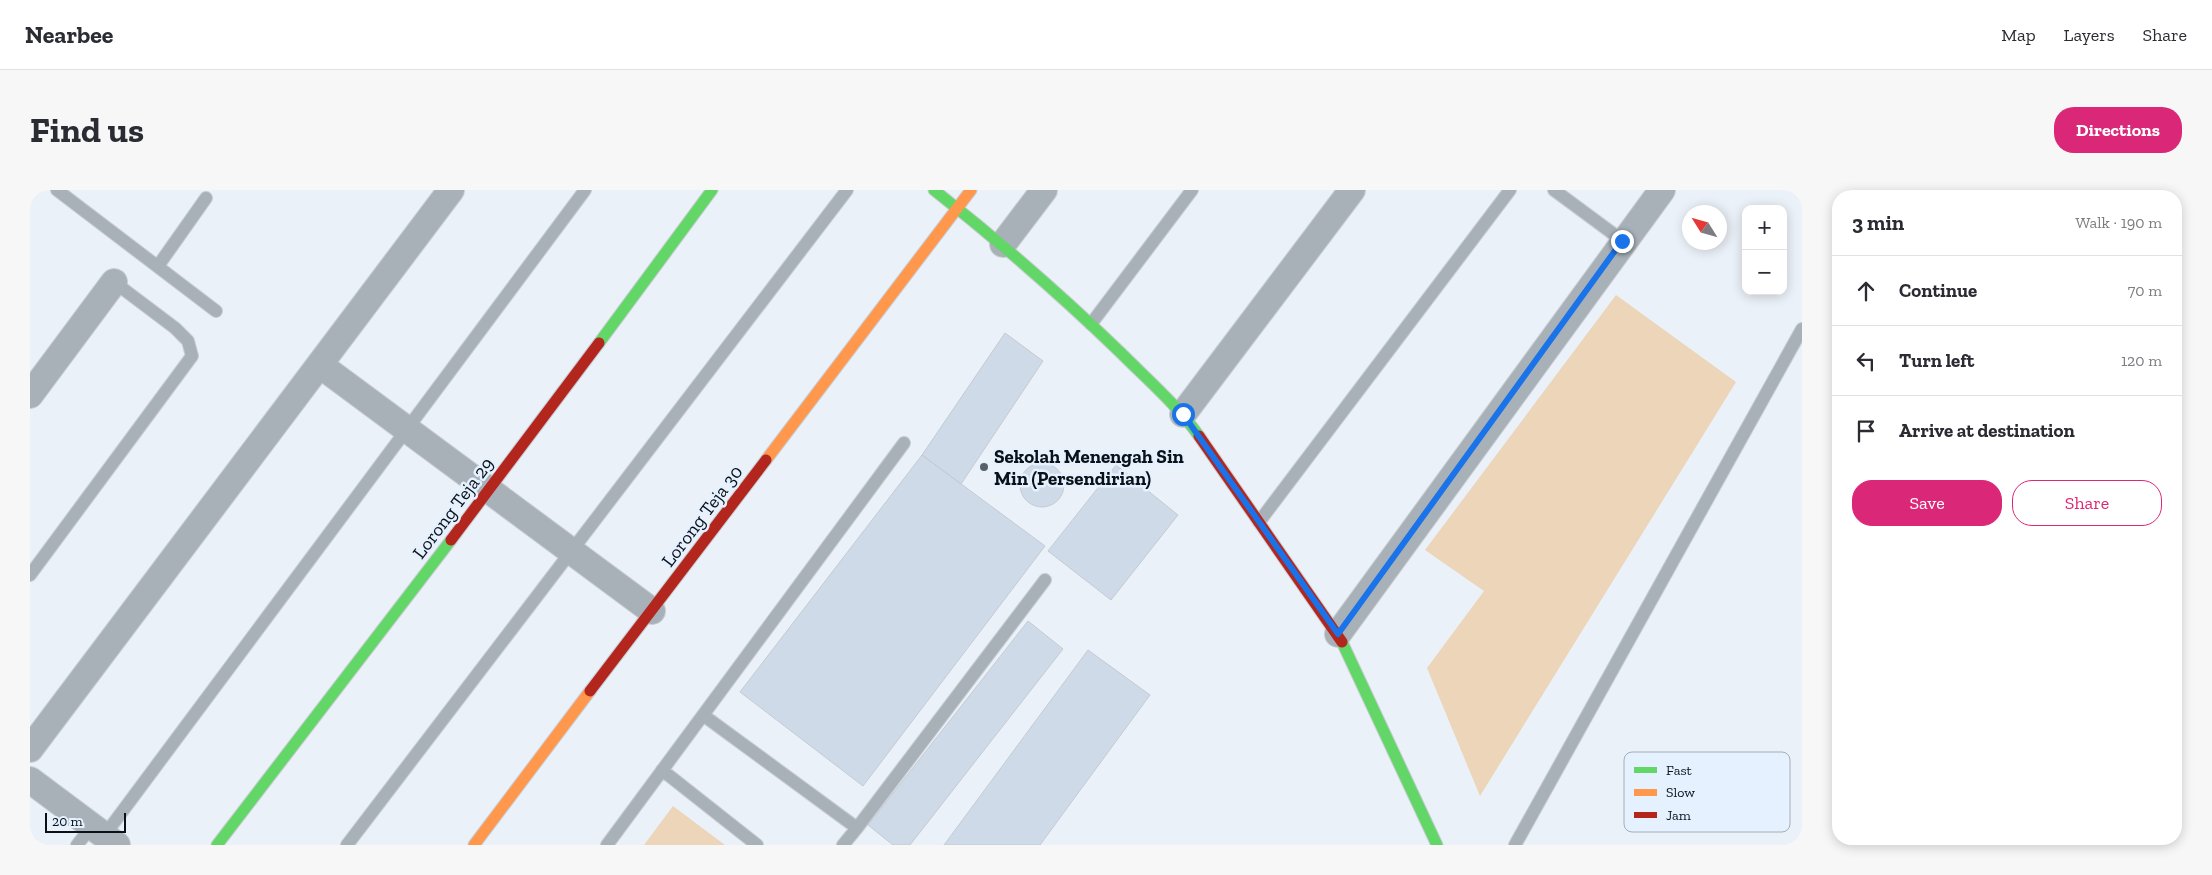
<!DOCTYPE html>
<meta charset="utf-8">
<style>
body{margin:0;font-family:"Zilla Slab",serif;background:#f7f7f7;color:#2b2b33}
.controls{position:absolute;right:15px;top:15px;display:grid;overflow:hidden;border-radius:10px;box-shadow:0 2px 12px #0003}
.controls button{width:45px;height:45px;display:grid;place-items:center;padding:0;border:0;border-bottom:1px solid #e1e1e2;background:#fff;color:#2b2b33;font:25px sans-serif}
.compass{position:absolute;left:1652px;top:15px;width:45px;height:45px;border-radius:50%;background:#fff;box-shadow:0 2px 12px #0003;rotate:307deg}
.scale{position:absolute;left:15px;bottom:12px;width:81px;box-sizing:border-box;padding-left:5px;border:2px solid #0a1118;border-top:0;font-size:14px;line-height:18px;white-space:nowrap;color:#0a1118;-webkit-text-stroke:4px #e5f1fe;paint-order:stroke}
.stop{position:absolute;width:15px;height:15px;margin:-11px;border:4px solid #1a73e8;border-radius:50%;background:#fff}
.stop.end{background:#1a73e8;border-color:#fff;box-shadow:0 1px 5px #0008}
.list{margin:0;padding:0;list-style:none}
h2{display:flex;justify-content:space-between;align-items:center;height:65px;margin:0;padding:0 20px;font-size:21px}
h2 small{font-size:16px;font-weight:400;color:#7c7c81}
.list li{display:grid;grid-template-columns:32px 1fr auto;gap:15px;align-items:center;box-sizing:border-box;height:70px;padding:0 20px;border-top:1px solid #e1e1e2}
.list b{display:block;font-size:19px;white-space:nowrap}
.list em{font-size:16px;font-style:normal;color:#7c7c81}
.actions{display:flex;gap:10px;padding:15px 20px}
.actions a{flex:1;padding:11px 0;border:1px solid #db2777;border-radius:20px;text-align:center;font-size:18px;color:#db2777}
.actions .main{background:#db2777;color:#fff}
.icon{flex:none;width:28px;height:28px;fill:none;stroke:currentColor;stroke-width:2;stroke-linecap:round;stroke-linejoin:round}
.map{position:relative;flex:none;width:1772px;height:655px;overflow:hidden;border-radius:20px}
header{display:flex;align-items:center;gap:30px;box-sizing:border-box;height:70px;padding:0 25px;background:#fff;border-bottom:1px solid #e1e1e2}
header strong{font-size:24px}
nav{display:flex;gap:28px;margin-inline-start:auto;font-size:18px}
.intro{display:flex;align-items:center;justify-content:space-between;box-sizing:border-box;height:120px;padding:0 30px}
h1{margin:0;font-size:35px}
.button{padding:12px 22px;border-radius:20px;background:#db2777;color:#fff;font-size:18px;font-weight:700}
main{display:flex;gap:30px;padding:0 30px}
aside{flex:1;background:#fff;border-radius:20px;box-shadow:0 2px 12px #0003}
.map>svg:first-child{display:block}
.green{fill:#ecd5b9}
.building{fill:#cfdae8;stroke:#c4cad2}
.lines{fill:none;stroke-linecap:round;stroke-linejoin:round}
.lane-casing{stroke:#c8cdd3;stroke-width:14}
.street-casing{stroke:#c8cdd3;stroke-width:28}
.fast-casing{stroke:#c8cdd3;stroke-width:13}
.slow-casing{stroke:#c8cdd3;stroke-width:13}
.jam-casing{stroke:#c8cdd3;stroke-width:13}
.lane{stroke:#a8b0b8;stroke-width:12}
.street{stroke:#a8b0b8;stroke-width:26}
.fast{stroke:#63d668;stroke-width:11}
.slow{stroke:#ff974d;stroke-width:11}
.jam{stroke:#b3261e;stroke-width:11}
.route{stroke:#1a73e8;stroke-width:6}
.poi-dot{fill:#595f66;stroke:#e5f1fe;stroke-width:2}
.labels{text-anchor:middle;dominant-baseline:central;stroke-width:5;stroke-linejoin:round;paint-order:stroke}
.poi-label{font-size:19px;font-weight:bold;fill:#0a1118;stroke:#e5f1fe;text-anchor:start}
.street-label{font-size:19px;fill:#0a1118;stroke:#e5f1fe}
.key{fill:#e5f1fe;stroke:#a3aeb9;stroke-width:1}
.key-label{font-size:14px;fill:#0a1118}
</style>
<header>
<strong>Nearbee</strong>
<nav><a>Map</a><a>Layers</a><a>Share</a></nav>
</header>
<div class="intro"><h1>Find us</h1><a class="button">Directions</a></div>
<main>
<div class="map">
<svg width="1772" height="655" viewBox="0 0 1772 655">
<rect width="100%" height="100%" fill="#ebf1f8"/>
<path class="green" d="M1586 105 1706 192 1450 606 1397 478 1454 401 1395 360Z
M643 616 695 655H614Z"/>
<path class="building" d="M975 143 1013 171 931 294 892 265Z
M892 265 1015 356 833 596 710 502Z
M990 295a22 22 0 1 1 44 0a22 22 0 1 1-44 0Z
M1086 275 1148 325 1081 410 1018 361Z
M998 431 1033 459 880 655H863L838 635Z
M1058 460 1120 505 1010 655H914Z"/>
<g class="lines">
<g class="lane-casing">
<path id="lane" d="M27 0 186 121
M1524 0 1593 51
M128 76 176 8
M1061 134 1162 0
M1229 332 1480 0
M0 385 162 166 158 151 145 138 84 92
M673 525 827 638 813 655
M632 580 727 655
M827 638 1015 390
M74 646 555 0
M47 655 62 636
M317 655 817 0
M577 655 874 253
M1485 655 1772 139"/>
</g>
<g class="street-casing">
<path id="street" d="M973 54 1014 0
M290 175 622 421
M0 205 84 92
M1153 224 1322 0
M1308 444 1632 0
M0 559 421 0
M0 590 87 655"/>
</g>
<g class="fast-casing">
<path id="fast" d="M904 0C969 51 1031 105 1091 163 1118 190 1147 215 1169 246
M569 153 682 0
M1312 452 1407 655
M187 655 421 350"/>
</g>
<g class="slow-casing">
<path id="slow" d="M736 270 941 0
M444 655 560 501"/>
</g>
<g class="jam-casing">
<path id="jam" d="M1169 246 1312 452
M421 350 569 153
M560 501 736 270"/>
</g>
<use href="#lane" class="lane"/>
<use href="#street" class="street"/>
<use href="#fast" class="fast"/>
<use href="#slow" class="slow"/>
<use href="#jam" class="jam"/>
</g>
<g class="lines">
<path class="route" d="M1153 224 1308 444 1592 51"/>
</g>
<circle class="poi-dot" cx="954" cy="277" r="5"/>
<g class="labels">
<g class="poi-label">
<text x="964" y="266">Sekolah Menengah Sin<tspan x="964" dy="22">Min (Persendirian)</tspan></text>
</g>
<g class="street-label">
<text transform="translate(423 318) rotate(-53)">Lorong Teja 29</text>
<text transform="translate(672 326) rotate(-53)">Lorong Teja 30</text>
</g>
</g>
<rect x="1594" y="562" width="166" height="80" rx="8" class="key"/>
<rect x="1604" y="577" width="23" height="6" fill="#63d668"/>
<rect x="1604" y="599" width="23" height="7" fill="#ff974d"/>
<rect x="1604" y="622" width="23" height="6" fill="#b3261e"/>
<g class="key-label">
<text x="1636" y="585">Fast</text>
<text x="1636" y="607">Slow</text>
<text x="1636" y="630">Jam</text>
</g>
</svg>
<div class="controls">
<button>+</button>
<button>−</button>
</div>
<svg class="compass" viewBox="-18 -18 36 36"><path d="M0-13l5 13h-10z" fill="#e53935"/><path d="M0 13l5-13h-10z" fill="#7c7c81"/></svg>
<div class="scale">20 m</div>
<div class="stop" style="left:1153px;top:224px"></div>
<div class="stop end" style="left:1592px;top:51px"></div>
</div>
<aside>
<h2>3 min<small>Walk · 190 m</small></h2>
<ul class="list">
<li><svg class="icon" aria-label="ahead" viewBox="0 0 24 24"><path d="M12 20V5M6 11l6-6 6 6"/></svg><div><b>Continue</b></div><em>70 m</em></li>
<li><svg class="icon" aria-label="left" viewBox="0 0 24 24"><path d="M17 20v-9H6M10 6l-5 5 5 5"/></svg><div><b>Turn left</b></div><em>120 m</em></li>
<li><svg class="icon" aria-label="arrive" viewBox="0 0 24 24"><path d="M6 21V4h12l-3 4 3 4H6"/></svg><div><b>Arrive at destination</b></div></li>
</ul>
<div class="actions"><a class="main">Save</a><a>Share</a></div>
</aside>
</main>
